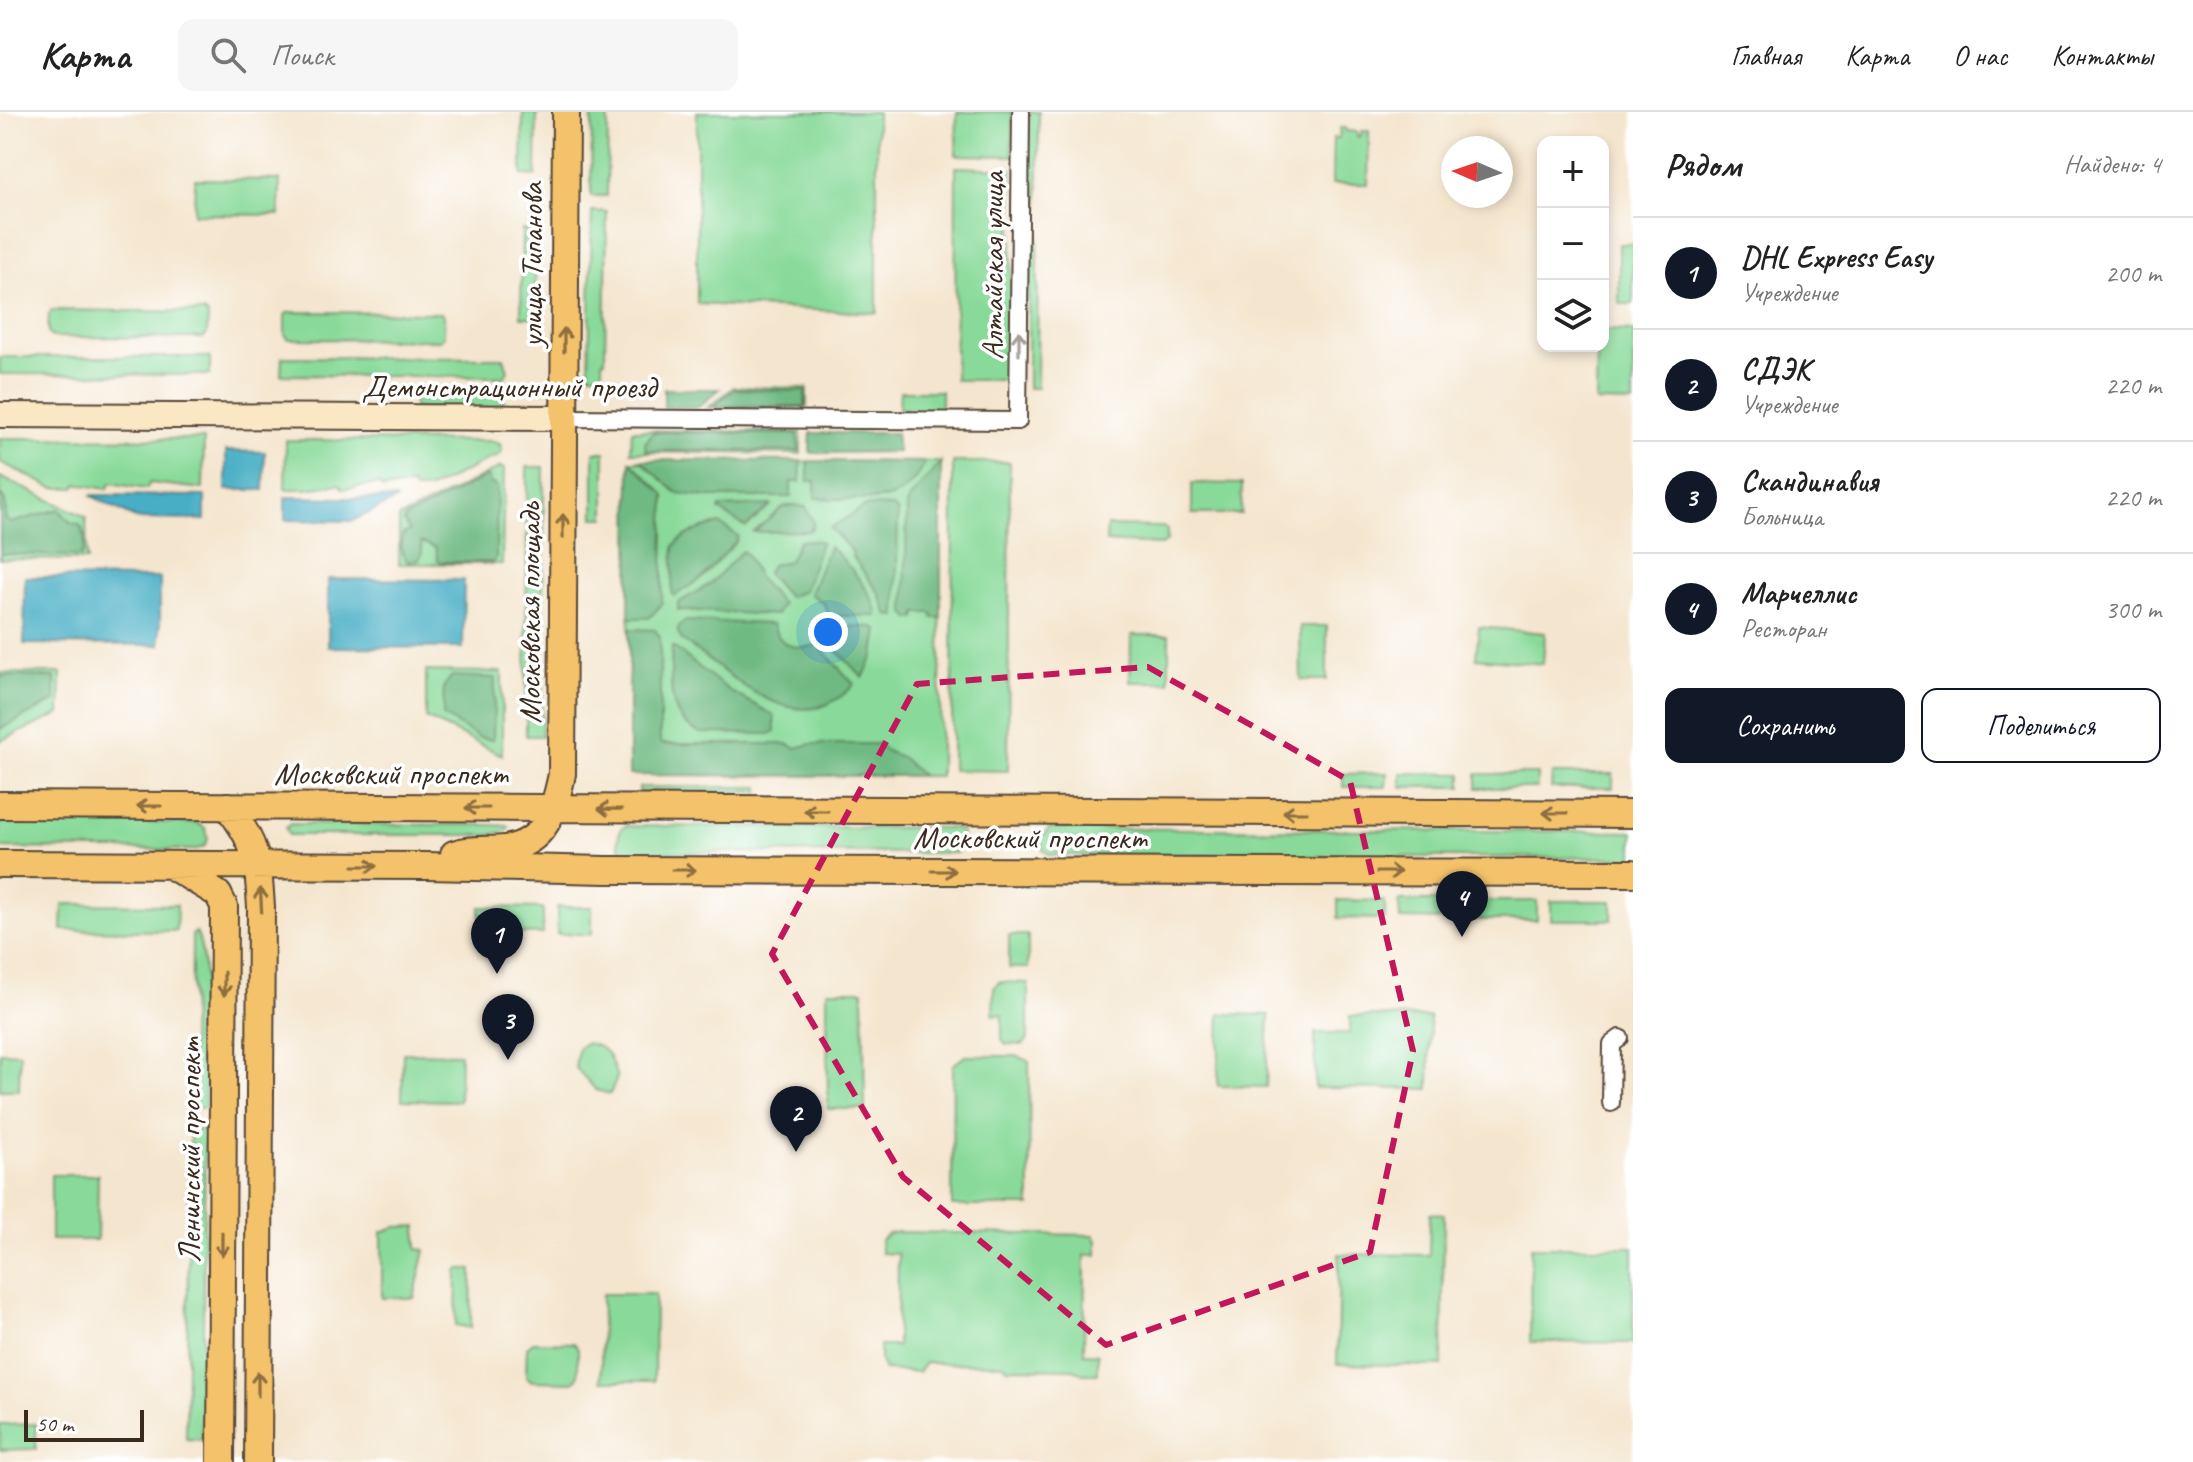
<!DOCTYPE html>
<html lang="ru">
<meta charset="utf-8">
<style>
body{margin:0;font-family:Caveat,sans-serif;background:#f6f6f6;color:#222}
.controls{position:absolute;right:24px;top:24px;display:grid;overflow:hidden;border-radius:16px;box-shadow:0 4px 12px #0003}
.controls button{width:72px;height:72px;display:grid;place-items:center;padding:0;border:0;border-bottom:2px solid #e0e0e0;background:#fff;color:#222;font:40px sans-serif}
.compass{position:absolute;left:1441px;top:24px;width:72px;height:72px;border-radius:50%;background:#fff;box-shadow:0 4px 12px #0003;rotate:272deg}
.scale{position:absolute;left:24px;bottom:20px;width:120px;box-sizing:border-box;padding-left:8px;border:4px solid #3b2a1e;border-top:0;font-size:22px;line-height:28px;white-space:nowrap;color:#3b2a1e;-webkit-text-stroke:6px #fff;paint-order:stroke}
.you{position:absolute;left:828px;top:520px;width:28px;height:28px;margin:-20px;border:6px solid #fff;border-radius:50%;background:#1a73e8;box-shadow:0 0 0 12px #1a73e833}
.badge{display:grid;place-items:center;width:52px;height:52px;border-radius:50%;background:#111827;color:#fff;font-size:26px;font-weight:700}
.pin{position:absolute;translate:-50% -66px;filter:drop-shadow(0 2px 4px #0008)}
.pin::after{content:'';position:absolute;top:42px;width:28px;height:24px;background:inherit;clip-path:polygon(0 0,100% 0,50% 100%)}
.list{margin:0;padding:0;list-style:none}
h2{display:flex;justify-content:space-between;align-items:center;height:104px;margin:0;padding:0 32px;font-size:34px}
h2 small{font-size:26px;font-weight:400;color:#767676}
.list li{display:grid;grid-template-columns:52px 1fr auto;gap:24px;align-items:center;box-sizing:border-box;height:112px;padding:0 32px;border-top:2px solid #e0e0e0}
.list b{display:block;font-size:30px;white-space:nowrap}
.list p{margin:0;font-size:26px;white-space:nowrap;color:#767676}
.list em{font-size:26px;font-style:normal;color:#767676}
.actions{display:flex;gap:16px;padding:24px 32px}
.actions a{flex:1;padding:18px 0;border:2px solid #111827;border-radius:16px;text-align:center;font-size:28px;color:#111827}
.actions .main{background:#111827;color:#fff}
.icon{flex:none;width:44px;height:44px;fill:none;stroke:currentColor;stroke-width:2;stroke-linecap:round;stroke-linejoin:round}
.map{position:relative;flex:none;width:1633px;height:1350px;overflow:hidden}
header{display:flex;align-items:center;gap:48px;box-sizing:border-box;height:112px;padding:0 40px;background:#fff;border-bottom:2px solid #e0e0e0}
header strong{font-size:38px}
nav{display:flex;gap:44px;margin-inline-start:auto;font-size:28px}
.search{width:560px;height:72px;background:#f6f6f6;display:flex;align-items:center;gap:20px;box-sizing:border-box;padding:0 28px;border-radius:16px;color:#767676;font-size:30px}
main{display:flex}
aside{flex:1;background:#fff}
.map>svg:first-child{display:block}
.green{fill:#89da9a;stroke:#62825c;stroke-width:2}
.forest{fill:#6eba82;stroke:#547250;stroke-width:2}
.water{fill:#46aec5;stroke:#406c72;stroke-width:2}
.lines{fill:none;stroke-linecap:round;stroke-linejoin:round}
.street-casing{stroke:#574638;stroke-width:20}
.secondary-casing{stroke:#574638;stroke-width:28}
.primary-casing{stroke:#574638;stroke-width:30}
.street{stroke:#fff;stroke-width:16}
.secondary{stroke:#fae7c3;stroke-width:24}
.primary{stroke:#f3c26a;stroke-width:26}
.oneway{stroke:#8e6e40}
.oneway2{stroke:#a79f9a}
.marked{fill:none;stroke:#c2185b;stroke-width:6;stroke-dasharray:16 10;stroke-linejoin:round}
.labels{text-anchor:middle;dominant-baseline:central;stroke-width:7;stroke-linejoin:round;paint-order:stroke}
.street-label{font-size:32px;fill:#3b2a1e;stroke:#fff}
</style>
<header>
<strong>Карта</strong>
<div class="search"><svg class="icon" aria-label="search" viewBox="0 0 24 24"><circle cx="10" cy="10" r="6"/><path d="M15 15l6 6"/></svg>Поиск</div>
<nav><a>Главная</a><a>Карта</a><a>О нас</a><a>Контакты</a></nav>
</header>
<main>
<div class="map">
<svg width="1633" height="1350" viewBox="0 0 1633 1350">
<rect width="100%" height="100%" fill="#fff"/>
<filter id="ink" filterUnits="userSpaceOnUse"><feTurbulence type="fractalNoise" baseFrequency=".0125" numOctaves="2"/><feDisplacementMap in="SourceGraphic" scale="16" xChannelSelector="R" yChannelSelector="G"/><feConvolveMatrix kernelMatrix="1 2 1 2 8 2 1 2 1" color-interpolation-filters="sRGB"/></filter>
<filter id="wash" filterUnits="userSpaceOnUse"><feTurbulence type="fractalNoise" baseFrequency=".006" numOctaves="4" result="noise"/><feDisplacementMap in="SourceGraphic" scale="32" xChannelSelector="R" yChannelSelector="G"/><feGaussianBlur stdDeviation="1.8" result="paint"/><feColorMatrix in="noise" values="0 0 0 0 0 0 0 0 0 0 0 0 0 0 0 0 0 1.4 0 .05"/><feComposite in="paint" operator="in"/></filter>
<g filter="url(#wash)">
<rect width="100%" height="100%" fill="#f4e5ce"/>
<path class="green" d="M523 0H537L536 64 522 63Z
M592 0H608L607 84H591Z
M697 0H877V201L697 192Z
M957 0H1012V44L956 43Z
M1029 0H1039L1037 276H1028Z
M1340 16H1346V19L1357 20V25L1361 24V19H1369L1368 72H1332L1333 26H1339Z
M956 55 1012 57 1011 268H955Z
M195 67 280 68 279 103 194 102Z
M592 99 607 100 605 248 602 249V262H589Z
M522 118 536 119 535 205H521Z
M1619 132H1633V192H1619Z
M52 198 204 200 208 203 207 222 203 226 52 225 48 221 49 202Z
M289 200 441 201 444 204V224L440 228 289 227 285 223V203Z
M1603 218 1633 219V291L1596 290 1597 234H1603Z
M0 245H210V263L0 262Z
M282 245 504 246 508 259 504 265 281 263Z
M734 275 807 276V296H707Z
M410 276H504L503 296 415 297Z
M900 279H941V297H899Z
M632 318 801 320V342L631 340Z
M0 326 204 327 203 377 150 371 146 377 111 371 107 377 77 372 75 376H53L0 350Z
M286 328 491 329 500 332 502 340 497 345 491 346 428 378H414L412 373 382 377 379 372 343 377 339 372 307 377H285Z
M594 340H605V406H594Z
M630 349 941 350 940 664 629 663Z
M953 350H1010L1008 659 952 658Z
M501 355 504 357 502 452H399V406Z
M527 355H544L542 624H526Z
M0 365 86 405 87 448 0 447Z
M1192 371 1242 372 1241 402H1192Z
M1107 414 1163 415 1167 418V429L1161 433 1106 430Z
M1300 514H1327V568H1301Z
M1479 515 1545 521 1543 552 1476 546Z
M1131 523H1169V570H1130Z
M426 559 502 560V643L426 606Z
M0 561H61L60 602 0 629Z
M1387 661 1386 675H1343V662Z
M1401 661 1462 662V675H1401Z
M1477 662H1537V676H1477Z
M1552 662H1613V676H1551Z
M639 675H759V680H639Z
M0 710 197 711 205 716 208 727 205 734 195 738 0 736Z
M290 712 491 713 509 714 506 719 488 723H289L286 716Z
M625 714 955 716 962 720 961 737 955 741 623 740C616 733 617 720 625 714Z
M1050 716 1633 720V746L1050 743 1043 738 1041 726Z
M1338 788 1385 789V807L1338 806Z
M1399 789H1461V808L1400 807Z
M1475 789H1537V808H1476Z
M1551 789H1612V808H1551Z
M63 792 177 793 176 819 62 818Z
M480 795 543 796V822L480 821Z
M557 795H592V822H557Z
M196 820C211 848 205 958 205 996H191L192 823Z
M1009 823H1028V856H1009Z
M999 870 1028 871V927L1023 933 1006 932 1002 927V903H993L994 876Z
M827 878H863L865 997H828Z
M1220 902 1269 903 1266 975 1218 974Z
M1350 904 1430 905 1429 977 1315 976V921H1350Z
M585 931C607 933 611 946 617 966L610 982 596 978 575 955 578 936Z
M0 940 20 941 19 978H0Z
M403 941 460 942 459 989 402 988Z
M965 944H1017L1029 949 1030 1094H952L953 953Z
M190 1017 205 1018 202 1328 186 1327Z
M51 1063H98L97 1128H51Z
M1430 1101 1444 1102 1442 1254 1337 1252 1339 1142 1429 1143Z
M417 1114V1137L425 1138 414 1186H382V1120L395 1115Z
M898 1120 1094 1123 1097 1129V1143H1085L1084 1241 1098 1242V1262H1083L1074 1257 1007 1256 1004 1252 925 1251 918 1260 884 1258 880 1249V1234H897L898 1142 881 1141V1128L888 1122Z
M1531 1135H1633V1231L1530 1230Z
M459 1157H472L471 1216 456 1213 457 1159Z
M602 1182H655L654 1269H601Z
M533 1230 574 1231 578 1236V1265L573 1270 532 1269 526 1264 527 1235Z
M36 1312V1337L0 1338V1313Z"/>
<path class="forest" d="M664 277H720L698 295H664Z
M735 277 805 279V294H713Z
M653 320 797 322 799 339H646L645 331Z
M811 321H896L898 340 812 341 810 339Z
M640 348 801 349 800 370H791V385H708L677 381Z
M630 349 665 383 662 492 649 506H629Z
M808 349 925 350C920 362 907 379 894 384 876 391 836 386 815 386V369H808Z
M941 350V506H933L932 501H917L916 506H910L905 501 907 394 909 387Z
M487 364 491 372 497 374 496 446 493 450H441L438 449 436 436 421 430 422 440 419 448 408 450C401 442 399 432 403 422L409 419 404 410 405 406Z
M0 383 5 388 6 408 11 411 59 397 70 410 80 413C85 423 87 434 81 444L0 442Z
M771 393 746 415 719 398 720 395Z
M793 393 806 395 813 409V415L809 419 754 420 783 395Z
M866 394 893 395 898 400 896 504 888 503 879 481 852 444 853 440 830 416Z
M720 412 738 424 736 430 702 466 674 484 672 481 674 434C685 421 704 415 720 412Z
M799 428 818 429 821 431 804 479 788 485 767 461 771 453 789 449Z
M829 435C844 446 878 486 877 504H829L824 492 810 482Z
M742 439 747 443 759 467 782 492 776 503 678 498V491L710 472Z
M684 509 773 512C779 536 797 538 818 533L854 572C848 581 839 586 830 591 779 616 721 554 682 528L678 521V516Z
M830 514 874 515 878 518 874 543 863 566 826 527 825 522Z
M629 517 655 518 660 525V630L662 632H788L796 636 811 632H880L884 638 901 645 922 664 629 663Z
M672 534 731 580 774 603 775 619 770 622 700 621C664 606 671 566 672 534Z
M0 564 55 565V589L0 617Z
M452 564 495 566 493 628 480 626 443 604 444 574Z"/>
<path class="water" d="M226 339 265 340 264 378H226Z
M90 383 205 384V408L137 407Z
M285 385 398 387 352 409 285 408Z
M25 465 160 466V533L24 532Z
M328 467 464 468 463 536 328 535Z"/>
</g>
<g filter="url(#ink)">
<g class="lines">
<g class="street-casing">
<path id="street" d="M564 306 1018 309 1021 0
M1611 991 1612 932 1620 926"/>
</g>
<g class="secondary-casing">
<path id="secondary" d="M0 303 564 306"/>
</g>
<g class="primary-casing">
<path id="primary" d="M0 693 1633 702
M227 694C257 731 258 749 261 795L258 1350
M454 742C471 736 488 739 505 737 546 731 555 697 562 662L566 0
M0 752 426 754 606 758 1633 761
M175 756 218 782 224 794 221 1350"/>
</g>
<use href="#street" class="street"/>
<use href="#secondary" class="secondary"/>
<use href="#primary" class="primary"/>
</g>
<defs><path id="oneway-shaft" d="M-6 0H5M1.5-3L5.5 0L1.5 3" fill="none" stroke-width="1.6" stroke-linecap="round" stroke-linejoin="round" transform="scale(2)"/></defs>
<g class="oneway">
<use href="#oneway-shaft" transform="translate(564 228) rotate(-90)"/>
<use href="#oneway-shaft" transform="translate(563 414) rotate(-90)"/>
<use href="#oneway-shaft" transform="translate(149 694) rotate(-180)"/>
<use href="#oneway-shaft" transform="translate(477 696) rotate(-180)"/>
<use href="#oneway-shaft" transform="translate(610 697) rotate(-179)"/>
<use href="#oneway-shaft" transform="translate(816 699) rotate(-180)"/>
<use href="#oneway-shaft" transform="translate(1295 700) rotate(-180)"/>
<use href="#oneway-shaft" transform="translate(1555 701) rotate(-180)"/>
<use href="#oneway-shaft" transform="translate(365 754)"/>
<use href="#oneway-shaft" transform="translate(684 758)"/>
<use href="#oneway-shaft" transform="translate(944 759)"/>
<use href="#oneway-shaft" transform="translate(1389 760)"/>
<use href="#oneway-shaft" transform="translate(261 788) rotate(-93)"/>
<use href="#oneway-shaft" transform="translate(224 872) rotate(90)"/>
<use href="#oneway-shaft" transform="translate(222 1132) rotate(90)"/>
<use href="#oneway-shaft" transform="translate(258 1272) rotate(-90)"/>
</g>
<use class="oneway2" href="#oneway-shaft" transform="translate(1019 231) rotate(-90)"/>
</g>
<path class="marked" d="M1148 555 1350 669 1413 939 1370 1140 1106 1233 903 1065 772 842 917 572Z"/>
<g class="labels">
<g class="street-label">
<text transform="translate(531 153) rotate(-90)">улица Типанова</text>
<text transform="translate(992 154) rotate(-90)">Алтайская улица</text>
<text x="509" y="274">Демонстрационный проезд</text>
<text transform="translate(529 501) rotate(-90)">Московская площадь</text>
<text x="391" y="661">Московский проспект</text>
<text x="1030" y="725">Московский проспект</text>
<text transform="translate(189 1038) rotate(-90)">Ленинский проспект</text>
</g>
</g>
</svg>
<div class="controls">
<button>+</button>
<button>−</button>
<button><svg class="icon" aria-label="layers" viewBox="0 0 24 24"><path d="M12 4l9 5-9 5-9-5zM3 14l9 5 9-5"/></svg></button>
</div>
<svg class="compass" viewBox="-18 -18 36 36"><path d="M0-13l5 13h-10z" fill="#e53935"/><path d="M0 13l5-13h-10z" fill="#767676"/></svg>
<div class="scale">50 m</div>
<div class="you"></div>
<div class="pin badge" style="left:497px;top:862px">1</div>
<div class="pin badge" style="left:796px;top:1040px">2</div>
<div class="pin badge" style="left:508px;top:948px">3</div>
<div class="pin badge" style="left:1462px;top:825px">4</div>
</div>
<aside>
<h2>Рядом<small>Найдено: 4</small></h2>
<ul class="list">
<li><span class="badge">1</span><div><b>DHL Express Easy</b><p>Учреждение</p></div><em>200 m</em></li>
<li><span class="badge">2</span><div><b>СДЭК</b><p>Учреждение</p></div><em>220 m</em></li>
<li><span class="badge">3</span><div><b>Скандинавия</b><p>Больница</p></div><em>220 m</em></li>
<li><span class="badge">4</span><div><b>Марчеллис</b><p>Ресторан</p></div><em>300 m</em></li>
</ul>
<div class="actions"><a class="main">Сохранить</a><a>Поделиться</a></div>
</aside>
</main>
